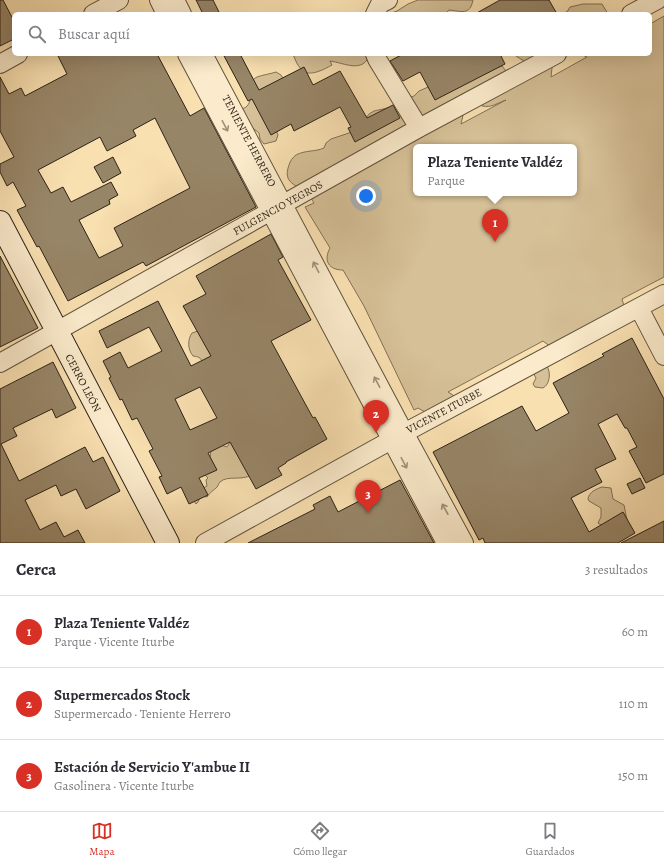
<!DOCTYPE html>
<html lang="es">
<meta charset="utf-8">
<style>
body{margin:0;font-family:Alegreya,serif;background:#f2f2f3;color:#2b2b33}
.you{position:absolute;left:366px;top:196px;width:14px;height:14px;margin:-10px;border:3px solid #fff;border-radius:50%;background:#1a73e8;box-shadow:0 0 0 6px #1a73e833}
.badge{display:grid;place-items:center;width:26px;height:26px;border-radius:50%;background:#d93025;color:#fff;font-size:13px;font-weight:700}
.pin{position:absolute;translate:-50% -33px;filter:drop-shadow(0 1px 2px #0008)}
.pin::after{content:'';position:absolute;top:21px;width:14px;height:12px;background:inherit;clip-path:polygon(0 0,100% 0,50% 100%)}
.popup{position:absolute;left:413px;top:144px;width:164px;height:52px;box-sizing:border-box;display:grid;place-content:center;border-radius:6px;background:#fff;filter:drop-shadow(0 1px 3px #0005);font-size:13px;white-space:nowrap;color:#7c7c81}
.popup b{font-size:15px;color:#2b2b33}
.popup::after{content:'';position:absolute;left:50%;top:100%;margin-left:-8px;border:8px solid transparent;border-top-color:#fff}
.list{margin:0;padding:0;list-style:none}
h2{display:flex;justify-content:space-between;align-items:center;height:52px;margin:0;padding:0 16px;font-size:17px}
h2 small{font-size:13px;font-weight:400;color:#7c7c81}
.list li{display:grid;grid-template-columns:26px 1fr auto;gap:12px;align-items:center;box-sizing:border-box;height:72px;padding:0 16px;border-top:1px solid #e1e1e2}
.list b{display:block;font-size:15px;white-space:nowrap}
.list p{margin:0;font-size:13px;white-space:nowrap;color:#7c7c81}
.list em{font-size:13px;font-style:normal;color:#7c7c81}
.icon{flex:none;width:22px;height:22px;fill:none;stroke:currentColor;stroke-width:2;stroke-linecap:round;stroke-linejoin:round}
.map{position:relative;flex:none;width:664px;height:543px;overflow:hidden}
.search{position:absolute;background:#fff;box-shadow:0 4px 16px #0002;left:12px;right:12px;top:12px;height:44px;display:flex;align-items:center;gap:10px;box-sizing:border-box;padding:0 14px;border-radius:6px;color:#7c7c81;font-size:15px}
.sheet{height:268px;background:#fff}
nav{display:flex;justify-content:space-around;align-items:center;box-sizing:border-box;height:56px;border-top:1px solid #e1e1e2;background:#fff;font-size:11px;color:#7c7c81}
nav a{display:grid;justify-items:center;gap:2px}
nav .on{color:#d93025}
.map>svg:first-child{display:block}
.green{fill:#d6c097;stroke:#817156;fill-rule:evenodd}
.building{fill:#978567;stroke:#2c2216;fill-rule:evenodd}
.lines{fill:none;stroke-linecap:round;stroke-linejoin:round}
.street-casing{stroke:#5f523d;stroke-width:20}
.secondary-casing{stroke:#2c2216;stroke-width:24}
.street{stroke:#fbebcc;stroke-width:18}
.secondary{stroke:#fbebcc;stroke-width:22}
.oneway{stroke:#9e917a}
.labels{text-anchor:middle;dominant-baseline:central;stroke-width:3;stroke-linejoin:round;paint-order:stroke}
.street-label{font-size:11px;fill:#2c2216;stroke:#fbebcc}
</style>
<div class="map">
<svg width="664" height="543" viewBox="0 0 664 543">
<rect width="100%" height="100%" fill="#f9e0b1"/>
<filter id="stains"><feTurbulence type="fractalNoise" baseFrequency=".005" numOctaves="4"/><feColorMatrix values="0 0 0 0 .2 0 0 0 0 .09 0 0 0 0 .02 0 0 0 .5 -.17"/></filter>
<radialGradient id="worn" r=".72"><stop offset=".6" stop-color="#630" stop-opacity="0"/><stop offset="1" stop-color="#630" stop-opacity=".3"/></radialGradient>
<path class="green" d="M418 0H473C470 16 461 11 449 10L445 14H389L397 11 408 4Z
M583 4H602L608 14H556L567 12 570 7Z
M664 16V277L622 299 624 306 551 347 543 341 448 392 453 395 454 398 425 412 418 408 414 410 364 306 343 270C329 270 323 261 330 248L305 207 314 203C312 200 311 197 308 195 297 184 282 184 289 165 290 161 293 157 296 155 305 150 315 152 324 148L326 143 331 139 352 132 365 119 369 114 374 111 392 107 402 100 414 96 419 91 435 84 502 66 506 71V77L527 63 516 56 515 54H558L553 59 551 77 587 57 580 54H650V24ZM479 100 482 106C492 108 497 103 506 100L461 124 464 111ZM416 147H574V193H416Z
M293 54H370C363 74 345 63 330 61L332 65C323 70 308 78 301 69 297 65 295 59 293 54Z
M276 72 281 75 284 80 273 123 278 135 276 141 264 144 260 139 259 133 254 129 248 127 242 109C243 108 246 108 247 106 255 98 245 83 257 77 262 75 270 74 276 72Z
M201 330 236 343 202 365C202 358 200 357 193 356 188 350 187 340 192 333Z
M547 366C551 373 550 384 543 388L535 387 533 384 536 378 533 373Z
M229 435 251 475C242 481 227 475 220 482 218 484 218 487 216 488 212 492 211 491 207 497L201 496 198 502 196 504 194 501 201 489 207 486 206 480 208 478 203 473 209 464 211 450 221 445 227 447 229 444Z
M602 487 611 488 613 499 624 505 627 520 610 528 601 525 598 523 601 517V508L589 501 588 499C589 492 596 489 602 487Z"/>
<path class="building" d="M0 0H3L14 21V39L0 46Z
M196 0H213L220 14H203Z
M500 0H549L557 14H475Z
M57 54H157L190 116 204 108 256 207 146 266 143 262 68 301 39 246 37 247 17 210 26 206 13 182 7 186 0 172V164L14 157 0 131V77L9 94 21 88 25 96 67 74ZM155 118 190 188 114 228 123 246 99 258 79 220 110 204 109 200 118 195 111 182 71 202 63 187 51 193 38 170 100 137 107 151 136 136 133 130Z
M223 54H240L259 90 304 67 313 85 340 71 367 118 393 105 400 118 355 142 348 128 351 127 340 107 294 131 291 124 271 135 252 99 248 101Z
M403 54H500L505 64 435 100 420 72 403 81 390 61Z
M113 157 121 173 103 183 94 167Z
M271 234 283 257 278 260 311 320 271 341 313 418 315 417 327 439 286 462V463L278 468 282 475 256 489 230 442 208 453 217 470 199 478 208 495 189 504 181 487 167 494 159 477 162 476 149 451 153 449 137 418 132 420 122 399 120 400 109 378 111 377 103 361 120 352 128 368 162 351 149 327 107 348 99 331 158 301 191 366 211 356 183 306 206 294 196 276ZM200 387 217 418 190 430 175 399Z
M0 256 38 328 0 347Z
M632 338 664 399V474L646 483 629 451 637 447 627 428H625L617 414 598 424 616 459 595 469 602 482 571 498 589 532 623 512 635 533 618 543H485L483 538 479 540 433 452 522 406 536 431 569 413 553 383 604 356 602 354Z
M53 362 76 408 56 418 52 409 13 428 17 436 1 444 19 481 85 447 93 462 103 457 120 491 86 509 76 489 61 496 56 485 25 500 40 530 56 522 64 537 78 530 85 543H0V389Z
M640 478 645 488 632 494 627 484Z
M400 480 434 543H248L315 509 313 505 330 496 338 512Z
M664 521V543H621Z"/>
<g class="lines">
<g class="street-casing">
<path id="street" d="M159 0 166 14
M175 0 182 14
M93 14 119 0
M375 14 380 4 388 0
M631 14 657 0
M187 54 446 543
M203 54 400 425 464 543
M375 54 377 59 419 128
M0 64 18 54
M639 308 664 356
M0 363 419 128 557 54
M205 543 404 433 664 294"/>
</g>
<g class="secondary-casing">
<path id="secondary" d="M0 222 168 543"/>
</g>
<use href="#street" class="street"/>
<use href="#secondary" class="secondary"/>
</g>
<defs><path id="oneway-shaft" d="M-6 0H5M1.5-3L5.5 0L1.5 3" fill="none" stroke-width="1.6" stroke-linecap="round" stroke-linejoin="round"/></defs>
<g class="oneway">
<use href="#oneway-shaft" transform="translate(225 126) rotate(62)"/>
<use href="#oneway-shaft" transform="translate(316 267) rotate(-118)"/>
<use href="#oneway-shaft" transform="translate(377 382) rotate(-118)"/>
<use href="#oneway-shaft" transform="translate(404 463) rotate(62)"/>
<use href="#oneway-shaft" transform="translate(445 509) rotate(-119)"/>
</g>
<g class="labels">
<g class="street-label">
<text transform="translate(249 141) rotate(62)">TENIENTE HERRERO</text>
<text transform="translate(278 208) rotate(-29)">FULGENCIO YEGROS</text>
<text transform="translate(83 383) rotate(62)">CERRO LEÓN</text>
<text transform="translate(444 411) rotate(-28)">VICENTE ITURBE</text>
</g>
</g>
<rect width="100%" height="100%" filter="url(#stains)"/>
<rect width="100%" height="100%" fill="url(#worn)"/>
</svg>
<div class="you"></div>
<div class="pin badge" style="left:495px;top:242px">1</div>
<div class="popup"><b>Plaza Teniente Valdéz</b>Parque</div>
<div class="pin badge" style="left:376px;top:433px">2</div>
<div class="pin badge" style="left:368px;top:513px">3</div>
<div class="search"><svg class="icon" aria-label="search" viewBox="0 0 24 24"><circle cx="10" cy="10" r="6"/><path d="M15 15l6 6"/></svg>Buscar aquí</div>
</div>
<section class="sheet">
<h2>Cerca<small>3 resultados</small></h2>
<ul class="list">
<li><span class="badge">1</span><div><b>Plaza Teniente Valdéz</b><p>Parque · Vicente Iturbe</p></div><em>60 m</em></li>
<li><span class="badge">2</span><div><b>Supermercados Stock</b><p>Supermercado · Teniente Herrero</p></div><em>110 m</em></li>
<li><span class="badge">3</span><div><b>Estación de Servicio Y'ambue II</b><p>Gasolinera · Vicente Iturbe</p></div><em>150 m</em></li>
</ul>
</section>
<nav>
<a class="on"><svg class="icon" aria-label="map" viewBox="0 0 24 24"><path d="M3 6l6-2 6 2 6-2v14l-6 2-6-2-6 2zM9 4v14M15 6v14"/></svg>Mapa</a>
<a><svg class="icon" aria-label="directions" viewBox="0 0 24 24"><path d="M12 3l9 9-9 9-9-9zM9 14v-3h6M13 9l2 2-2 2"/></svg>Cómo llegar</a>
<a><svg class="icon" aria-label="saved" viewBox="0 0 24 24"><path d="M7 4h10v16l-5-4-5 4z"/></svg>Guardados</a>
</nav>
